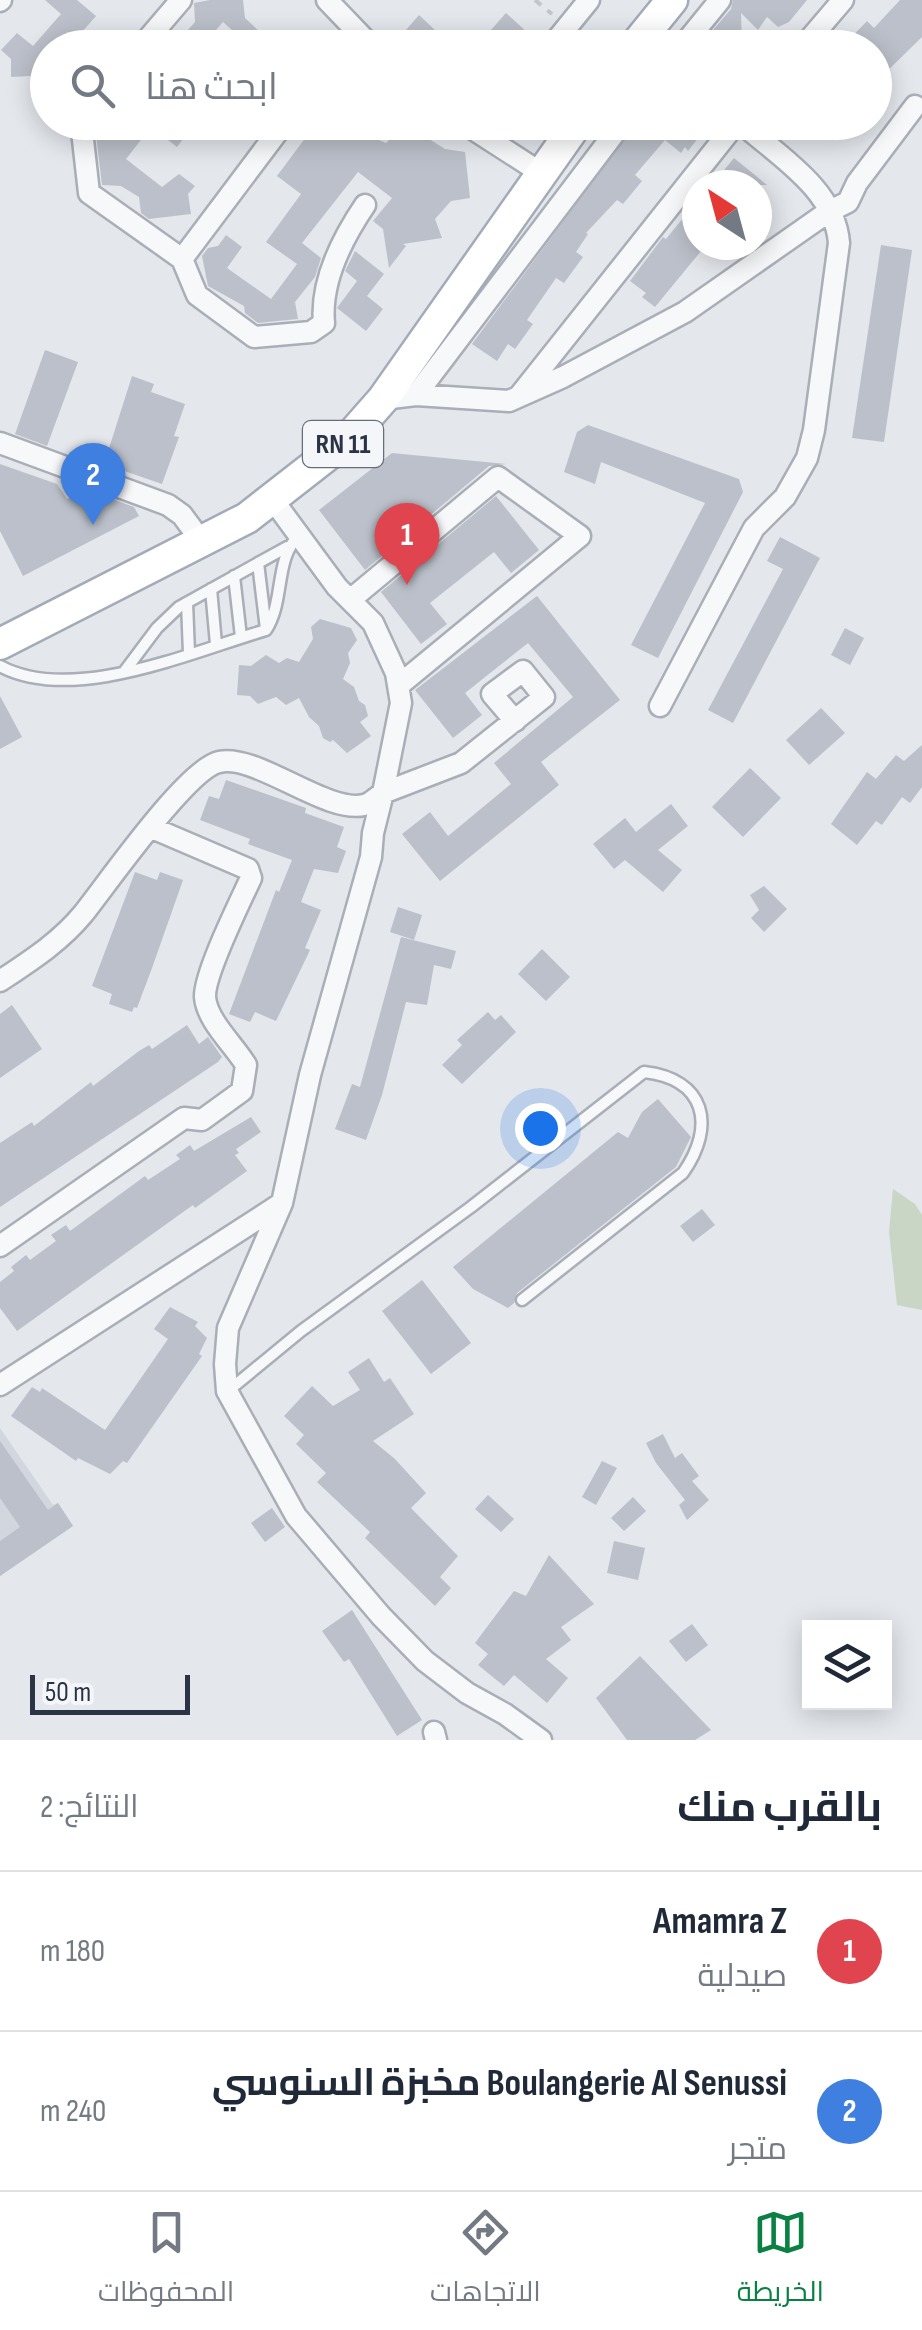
<!DOCTYPE html>
<html lang="ar">
<meta charset="utf-8">
<style>
body{margin:0;font-family:"Sofia Sans Condensed",Cairo,sans-serif;background:#f2f2f3;color:#1f2937;direction:rtl}
.controls{position:absolute;right:30px;bottom:30px;display:grid;overflow:hidden;border-radius:0px;box-shadow:0 5px 25px #0003}
.controls button{width:90px;height:90px;display:grid;place-items:center;padding:0;border:0;border-bottom:2px solid #e0e1e3;background:#fff;color:#1f2937;font:50px sans-serif}
.compass{position:absolute;left:682px;top:170px;width:90px;height:90px;border-radius:50%;background:#fff;box-shadow:0 5px 25px #0003;rotate:324deg}
.scale{position:absolute;left:30px;bottom:25px;width:160px;box-sizing:border-box;padding-left:10px;border:5px solid #2b3445;border-top:0;font-size:28px;line-height:35px;white-space:nowrap;color:#2b3445;-webkit-text-stroke:8px #f4f6f9;paint-order:stroke}
.you{position:absolute;left:540px;top:1128px;width:35px;height:35px;margin:-25px;border:8px solid #fff;border-radius:50%;background:#1a73e8;box-shadow:0 0 0 15px #1a73e833}
.badge{display:grid;place-items:center;width:65px;height:65px;border-radius:50%;background:#0b8043;color:#fff;font-size:32px;font-weight:700}
.pin{position:absolute;translate:-50% -82px;filter:drop-shadow(0 2px 5px #0008)}
.pin::after{content:'';position:absolute;top:52px;width:35px;height:30px;background:inherit;clip-path:polygon(0 0,100% 0,50% 100%)}
.list{margin:0;padding:0;list-style:none}
h2{display:flex;justify-content:space-between;align-items:center;height:130px;margin:0;padding:0 40px;font-size:42px}
h2 small{font-size:32px;font-weight:400;color:#747a83}
.list li{display:grid;grid-template-columns:65px 1fr auto;gap:30px;align-items:center;box-sizing:border-box;height:160px;padding:0 40px;border-top:2px solid #e0e1e3}
.list b{display:block;font-size:38px;white-space:nowrap}
.list p{margin:0;font-size:32px;white-space:nowrap;color:#747a83}
.list em{font-size:32px;font-style:normal;color:#747a83}
.icon{flex:none;width:55px;height:55px;fill:none;stroke:currentColor;stroke-width:2;stroke-linecap:round;stroke-linejoin:round}
.map{position:relative;flex:none;width:922px;height:1740px;overflow:hidden;direction:ltr}
.search{position:absolute;background:#fff;box-shadow:0 5px 25px #0003;left:30px;right:30px;top:30px;height:110px;display:flex;align-items:center;gap:25px;box-sizing:border-box;padding:0 35px;border-radius:55px;color:#747a83;font-size:38px}
.sheet{height:450px;background:#fff}
nav{display:flex;justify-content:space-around;align-items:center;box-sizing:border-box;height:140px;border-top:2px solid #e0e1e3;background:#fff;font-size:28px;color:#747a83}
nav a{display:grid;justify-items:center;gap:5px}
nav .on{color:#0b8043}
.map>svg:first-child{display:block}
.built{fill:#d2d6de}
.green{fill:#c9d6c5}
.building{fill:#bbc0ca}
.lines{fill:none;stroke-linecap:round;stroke-linejoin:round}
.service-casing{stroke:#a9aeb7;stroke-width:15}
.minor-casing{stroke:#a9aeb7;stroke-width:25}
.primary-casing{stroke:#a3abb8;stroke-width:35}
.path{stroke:#c2c5cb;stroke-width:4;stroke-dasharray:8 8;stroke-linecap:butt}
.service{stroke:#f7f8fa;stroke-width:10}
.minor{stroke:#f7f8fa;stroke-width:20}
.primary{stroke:#fff;stroke-width:30}
.labels{text-anchor:middle;dominant-baseline:central;stroke-width:8;stroke-linejoin:round;paint-order:stroke}
.shield{fill:#f4f6f9;stroke:#676e7b;stroke-width:2.5}
.shield-label{font-size:28px;font-weight:bold;fill:#2b3445}
</style>
<div class="map">
<svg width="922" height="1740" viewBox="0 0 922 1740">
<rect width="100%" height="100%" fill="#e4e7ec"/>
<path class="built" d="M0 1428 53 1505 58 1503 73 1526 0 1576Z"/>
<path class="green" d="M893 1189 915 1204 922 1215V1310L897 1305 889 1232Z"/>
<path class="building" d="M45 0H77L96 16 68 48H48V75L11 77V59L1 50 17 33 33 46 61 14Z
M210 0H243L245 18 277 48H252L223 22 203 45 187 31 195 22 194 3Z
M733 0H807L789 22 778 27 767 17 758 30 741 13 742 48H707L708 36 731 9Z
M900 0H922V37L874 84V48H841L867 21 874 28Z
M506 13 529 34 516 48H475Z
M419 15 454 48H410L399 38Z
M123 122H196L177 147 151 127 126 159 162 187 179 174 195 186 188 194 191 214 149 219 141 213 139 197 121 186 102 185 96 135 113 134Z
M300 122H357L359 132 386 143 405 124 445 149 465 152 470 198 451 201 435 219 442 238 403 244 406 246 389 268 383 229 373 221 392 198 358 172 302 243 321 258 315 277 295 302 298 319 258 323 245 313 244 306 208 286 202 256 208 248 218 246 226 235 242 247 227 268 271 299 297 264 266 242 301 194 277 176 306 137Z
M637 122 710 123 688 151 685 147 681 153 665 140 635 175 642 181 623 204 617 200 586 233 588 234 576 252 583 257 564 283 556 278 527 320 533 324 515 349 508 344 497 361 472 344Z
M773 122H826L812 139H792Z
M734 158 767 185H712Z
M697 201V245H706L655 307 642 297 646 293 630 281 663 237 666 239Z
M881 245 912 250 884 442 852 438Z
M355 251 384 274 367 296 383 309 366 331 337 308 357 281 345 271Z
M45 350 78 362 47 446 15 434Z
M132 376 154 384 151 392 185 404 174 436 179 437 162 484 104 464Z
M588 425 739 479 743 492 658 658 631 645 705 503 601 462 595 484 564 472 577 432Z
M392 453 506 464 489 466 365 570 319 510Z
M0 464 57 484 67 499 81 492 95 497 100 507 115 500 134 507 139 516 23 576 0 531Z
M496 496 539 550 511 573 494 552 430 603 447 624 421 644 381 592Z
M780 537 820 558 733 723 708 710 783 569 767 561Z
M537 596 620 700 541 762 559 785 440 881 402 834 430 812 448 836 511 784 494 763 573 697 528 643 465 693 482 715 453 738 415 690Z
M320 619 351 628 357 640 348 653 350 663 343 679 354 687 359 701 365 705 368 716 360 722 371 736 347 753 333 740 330 742 323 738 319 726 309 717 299 698 286 705 276 697 258 704 250 696 237 695 239 665 251 666 266 655 279 663 287 658 299 662 313 639 311 627Z
M845 628 864 638 850 665 831 655Z
M0 696 22 737 0 749Z
M821 708 845 733 809 765 786 740Z
M922 745V787L910 803 902 797 882 825 876 821 857 845 831 824 867 772 876 779 896 755 904 761Z
M750 768 781 798 743 837 712 807Z
M226 780 306 808 305 813 344 827 337 847 346 851 338 873 314 869 301 902 321 910 305 948 310 950 276 1021 255 1012 250 1022 229 1014 276 890 279 892 292 860 248 844 250 839 200 820 209 796 219 799Z
M671 804 688 826 658 850 682 870 663 892 625 860 614 869 593 844 625 818 636 832Z
M135 872 157 880 160 872 183 880 152 968 137 1008 134 1007 132 1012 109 1004 112 994 92 986Z
M764 886 787 909 764 932 751 918 759 910 750 895Z
M398 907 422 915 414 940 390 932Z
M401 937 456 951 451 969 434 965 427 1005 406 1002 382 1095 366 1140 335 1129 352 1084 360 1087Z
M542 949 570 977 546 1001 518 974Z
M12 1005 42 1049 0 1078V1014Z
M488 1012 495 1020 501 1015 516 1032 462 1084 442 1065 462 1045 457 1040Z
M187 1025 199 1044 208 1037 222 1057 218 1062 0 1207V1143L32 1122 34 1126 91 1082 93 1086 139 1051 149 1045 152 1049Z
M658 1099 691 1137 676 1167 517 1293 514 1303 508 1308 473 1289 453 1267 618 1132 628 1138 642 1112Z
M251 1117 261 1132 236 1149 239 1153 235 1155 247 1171 195 1208 193 1205 17 1331 0 1308V1282L14 1271 11 1267 26 1255 30 1260 56 1241 51 1235 66 1225 70 1231 145 1176 148 1180 180 1159 176 1155 190 1145 194 1151Z
M702 1209 715 1225 693 1242 680 1226Z
M422 1280 471 1343 431 1374 382 1311Z
M170 1307 198 1322 195 1326 207 1338 199 1354 202 1356 127 1463 123 1461 110 1474 78 1458 76 1461 11 1416 32 1387 40 1392 42 1388 105 1430 168 1339 154 1329Z
M369 1358 384 1382 390 1378 414 1414 373 1441 395 1459 426 1493 411 1508 458 1556 440 1577 451 1588 435 1606 365 1538 370 1532 317 1482 326 1473 296 1444 304 1435 284 1416 312 1386 333 1406 360 1390 348 1372Z
M663 1434 675 1458 682 1453 699 1476 692 1481 709 1500 687 1520 679 1505 685 1500 656 1463 646 1443Z
M0 1441 48 1510 58 1503 73 1526 0 1576V1541L20 1527 0 1498Z
M602 1461 617 1468 596 1505 582 1497Z
M488 1495 514 1519 501 1532 475 1509Z
M633 1497 646 1511 624 1531 611 1518Z
M272 1508 285 1527 265 1542 251 1523Z
M614 1541 645 1548 638 1580 607 1573Z
M549 1555 594 1604 561 1627 571 1640 546 1659 568 1678 547 1703 514 1675 504 1686 478 1665 488 1654 475 1643 514 1591 526 1596Z
M352 1610 422 1720 397 1736 349 1659 344 1662 322 1631Z
M692 1624 708 1645 686 1662 669 1641Z
M640 1656 711 1730 695 1740H627L596 1698Z"/>
<g class="lines">
<g class="service-casing">
<path id="service" d="M258 563 266 629
M234 576 241 637
M211 589 216 644
M187 603 189 653
M0 666C73 705 191 652 266 630 285 601 274 560 299 535
M124 672 157 628 179 607 287 547
M228 1391 301 1331 471 1207 644 1072C706 1079 716 1126 683 1173L522 1300"/>
</g>
<g class="minor-casing">
<path id="minor" d="M327 0 373 48
M0 1 1 0
M140 48 181 0
M550 48 589 0
M681 48 720 0
M802 48 843 0
M81 122 89 193 182 259
M285 122 182 259 197 295 254 337 311 332 324 323C320 281 342 239 365 205
M462 122 541 173
M416 395 623 122
M520 395 737 122
M383 399 416 395 509 401 563 377 685 312 828 212 848 202 857 183 915 106
M0 443 168 505 182 515 202 542
M350 600 498 477 580 536 398 686
M660 706 754 528 785 497 807 458 814 430 839 243C835 189 777 155 740 122
M515 721 492 694 523 671 544 697 461 763 383 793 373 833 371 857 310 1075 282 1203 228 1328 225 1364 227 1391 296 1516 381 1616 425 1661 467 1693 505 1714 541 1740
M0 981C30 961 60 942 83 914 107 884 187 769 219 762 256 753 326 814 364 805 370 804 377 797 383 793L401 703 396 673 373 623 337 587 273 500
M0 1246 184 1118 202 1120 242 1091 246 1065C234 1045 207 1021 205 997 204 974 240 902 251 878L248 869 150 827
M0 1385 282 1203
M434 1732 436 1740"/>
</g>
<g class="primary-casing">
<path id="primary" d="M633 48 672 0
M0 644 247 518 347 440 383 399 578 122"/>
</g>
<path class="path" d="M535 0 552 14"/>
<use href="#service" class="service"/>
<use href="#minor" class="minor"/>
<use href="#primary" class="primary"/>
</g>
<g class="labels">
<rect class="shield" x="303" y="421" width="80" height="46" rx="8"/>
<g class="shield-label">
<text x="343" y="444">RN 11</text>
</g>
</g>
</svg>
<div class="controls">
<button><svg class="icon" aria-label="layers" viewBox="0 0 24 24"><path d="M12 4l9 5-9 5-9-5zM3 14l9 5 9-5"/></svg></button>
</div>
<svg class="compass" viewBox="-18 -18 36 36"><path d="M0-13l5 13h-10z" fill="#e53935"/><path d="M0 13l5-13h-10z" fill="#747a83"/></svg>
<div class="scale">50 m</div>
<div class="you"></div>
<div class="pin badge" style="left:407px;top:585px;background:#e0444e">1</div>
<div class="pin badge" style="left:93px;top:525px;background:#3f7fe0">2</div>
<div class="search"><svg class="icon" aria-label="search" viewBox="0 0 24 24"><circle cx="10" cy="10" r="6"/><path d="M15 15l6 6"/></svg>ابحث هنا</div>
</div>
<section class="sheet">
<h2>بالقرب منك<small>النتائج: 2</small></h2>
<ul class="list">
<li><span class="badge" style="background:#e0444e">1</span><div><b>Amamra Z</b><p>صيدلية</p></div><em>180 m</em></li>
<li><span class="badge" style="background:#3f7fe0">2</span><div><b>Boulangerie Al Senussi مخبزة السنوسي</b><p>متجر</p></div><em>240 m</em></li>
</ul>
</section>
<nav>
<a class="on"><svg class="icon" aria-label="map" viewBox="0 0 24 24"><path d="M3 6l6-2 6 2 6-2v14l-6 2-6-2-6 2zM9 4v14M15 6v14"/></svg>الخريطة</a>
<a><svg class="icon" aria-label="directions" viewBox="0 0 24 24"><path d="M12 3l9 9-9 9-9-9zM9 14v-3h6M13 9l2 2-2 2"/></svg>الاتجاهات</a>
<a><svg class="icon" aria-label="saved" viewBox="0 0 24 24"><path d="M7 4h10v16l-5-4-5 4z"/></svg>المحفوظات</a>
</nav>
